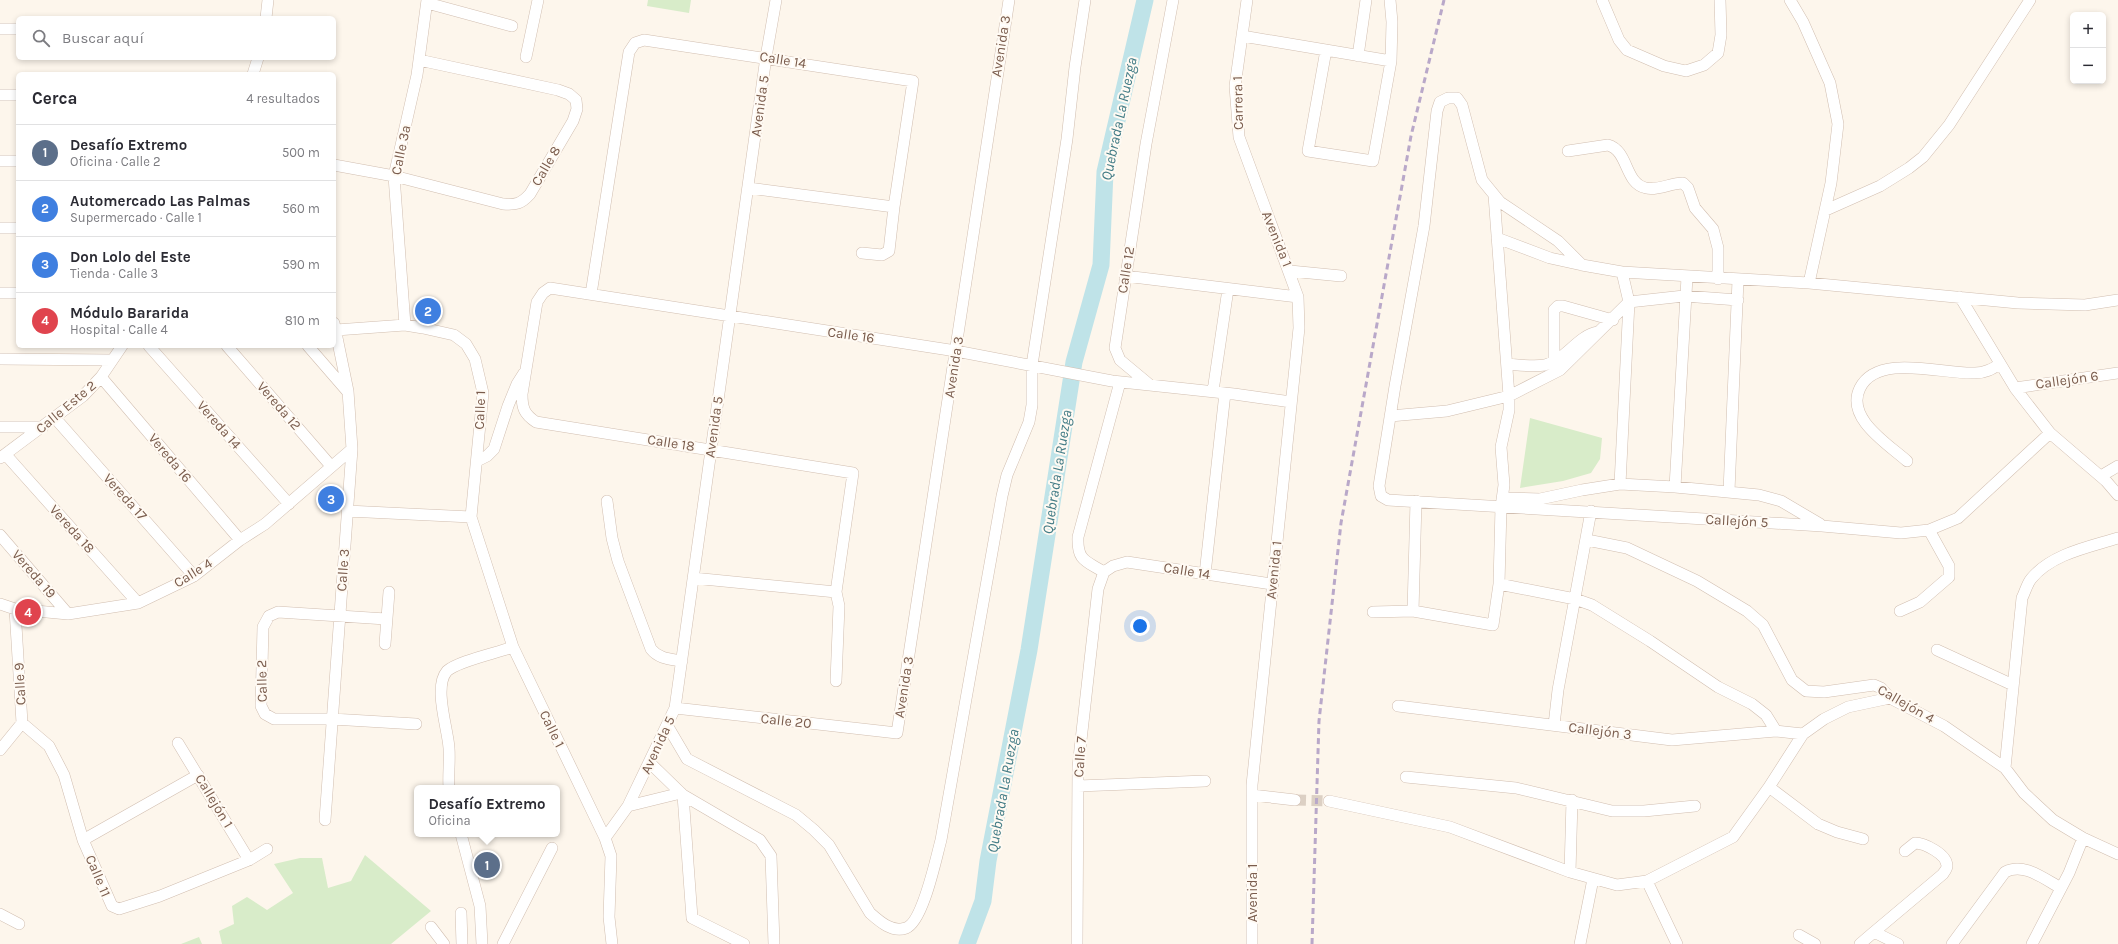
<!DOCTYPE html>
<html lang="es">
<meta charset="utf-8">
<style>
body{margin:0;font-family:Karla,sans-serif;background:#f2f2f3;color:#2b2b33}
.controls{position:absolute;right:12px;top:12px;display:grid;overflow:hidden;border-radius:6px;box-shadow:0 2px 6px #0003}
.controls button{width:36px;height:36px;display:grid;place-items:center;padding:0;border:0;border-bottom:1px solid #e1e1e2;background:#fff;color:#2b2b33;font:20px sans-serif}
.you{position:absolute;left:1140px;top:626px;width:14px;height:14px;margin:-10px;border:3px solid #fff;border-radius:50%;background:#1a73e8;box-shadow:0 0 0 6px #1a73e833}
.badge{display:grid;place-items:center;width:26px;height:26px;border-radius:50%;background:#e76f51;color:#fff;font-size:13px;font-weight:700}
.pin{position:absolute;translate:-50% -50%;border:2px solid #fff;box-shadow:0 1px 4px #0006}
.popup{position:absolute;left:414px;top:785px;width:146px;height:52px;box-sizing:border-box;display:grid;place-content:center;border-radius:6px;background:#fff;filter:drop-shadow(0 1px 3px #0005);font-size:13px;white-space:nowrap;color:#7c7c81}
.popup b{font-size:15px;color:#2b2b33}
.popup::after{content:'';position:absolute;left:50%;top:100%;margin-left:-8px;border:8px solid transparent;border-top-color:#fff}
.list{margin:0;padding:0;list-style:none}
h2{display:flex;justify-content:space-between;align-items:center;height:52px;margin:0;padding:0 16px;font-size:17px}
h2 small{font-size:13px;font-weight:400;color:#7c7c81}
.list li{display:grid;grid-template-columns:26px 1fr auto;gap:12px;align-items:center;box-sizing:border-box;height:56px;padding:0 16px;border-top:1px solid #e1e1e2}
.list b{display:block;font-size:15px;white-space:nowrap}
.list p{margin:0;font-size:13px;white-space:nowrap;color:#7c7c81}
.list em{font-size:13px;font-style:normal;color:#7c7c81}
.icon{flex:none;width:22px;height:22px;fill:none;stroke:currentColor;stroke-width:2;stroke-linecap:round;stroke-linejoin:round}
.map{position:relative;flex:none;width:2118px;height:944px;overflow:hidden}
.search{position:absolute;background:#fff;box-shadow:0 2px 6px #0003;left:16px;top:16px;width:320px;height:44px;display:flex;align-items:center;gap:10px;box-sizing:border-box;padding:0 14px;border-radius:6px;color:#7c7c81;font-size:15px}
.panel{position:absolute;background:#fff;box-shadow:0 2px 6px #0003;left:16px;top:72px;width:320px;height:276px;border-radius:6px}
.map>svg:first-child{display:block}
.green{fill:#d8ecc9}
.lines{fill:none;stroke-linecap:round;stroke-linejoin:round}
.river{stroke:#bfe3e8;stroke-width:17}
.minor-tunnel{stroke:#dcd0c4;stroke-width:11;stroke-dasharray:11 5.5;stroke-linecap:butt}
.minor-casing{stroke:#d1beb0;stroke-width:12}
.minor{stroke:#fff;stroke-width:11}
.rail{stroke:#b9a8c9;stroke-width:3;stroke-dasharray:6 4;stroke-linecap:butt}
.labels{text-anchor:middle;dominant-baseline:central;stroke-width:4;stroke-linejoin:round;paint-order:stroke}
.street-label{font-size:14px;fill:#7a5c4d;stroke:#fffaf3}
.water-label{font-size:15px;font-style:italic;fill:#437c86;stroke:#fffaf3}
</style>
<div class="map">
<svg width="2118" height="944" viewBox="0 0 2118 944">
<rect width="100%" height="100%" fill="#fdf6ec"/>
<path class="green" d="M648 0H691L689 13 647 6Z
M1530 418 1602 438 1600 459 1591 473 1563 481 1520 488Z
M365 855 431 911 391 944H222L219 931 234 924 232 906 247 897 267 910 293 893 274 864 300 858H322L328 888 351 881Z
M199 937 202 944H181Z"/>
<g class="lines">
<path class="river" d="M967 944 983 901 988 861 1029 650 1074 362 1101 265 1105 172 1145 0"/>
<path class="minor-tunnel" d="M1295 800 1329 801"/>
<g class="minor-casing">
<path id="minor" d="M1247 0 1235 86 1239 137 1298 297 1299 328 1252 785V944
M1602 0 1619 40 1627 50 1664 66 1686 71 1704 65 1718 53 1721 35 1720 0
M1790 0 1803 22 1830 83 1838 124 1831 183 1809 283
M427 3 512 26
M266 18 268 0
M0 29H18
M1242 36 1391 61
M1326 50 1308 151 1373 161 1391 61 1392 22 1390 0
M1358 56 1366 0
M526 57 538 0
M253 74 258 58
M0 95H18
M1568 151 1608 145C1629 151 1624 183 1646 188 1658 191 1670 183 1683 183L1688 188 1695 208 1713 229 1718 248V279
M0 161H18
M334 165 394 176 503 204C516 205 521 204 530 194L573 121 577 109 576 100 569 94 558 90 419 60
M1494 195 1509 396 1560 370 1629 302 1622 272
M1826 210 1880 186 1909 168 1923 157 1949 125 2030 0
M0 228H18
M1497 238 1550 258 1582 265
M862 253 882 255 889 251 894 207
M1290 271 1341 276
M1125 276 1298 297
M0 293H18
M591 294 629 52 635 43 644 40 913 81 894 207 749 188
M1960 297 2015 388 2050 433 2106 481 2118 495
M405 325 394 176 417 75 427 0
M336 330 405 325 423 328 454 335 466 344 475 359 483 393 471 517 513 647 605 838 611 856 609 917 612 944
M149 346 289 504
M227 346 331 466
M308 346 347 391
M0 359 112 360
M1554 361V310L1558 306H1563L1613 320
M1507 364C1520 365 1533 367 1545 365 1567 359 1577 336 1598 332
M101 377 240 540
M1150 385 1120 360 1115 348 1146 144 1173 0
M2015 388 2118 373
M1213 391 1228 289
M1390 416 1447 411 1509 396V410L1501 447 1504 485 1501 507 1499 584 1493 625 1413 611 1416 501
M55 418 194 576
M0 427H43
M2050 433 1958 518 1929 530 1901 533 1822 526 1388 500 1381 496 1379 486 1395 386 1424 226 1437 111 1440 102 1448 98H1457L1462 105 1482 180 1500 202 1558 241 1582 265 1622 272 1809 283 2018 303 2085 305 2118 300
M6 455 138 603
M0 458 83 396 101 377 122 346
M477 461 487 456 494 449 508 406 517 384 524 373
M1907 461C1888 444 1845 418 1860 388 1878 352 1945 375 1975 373 1985 373 1992 369 2000 364
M2101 476 2118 466
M1620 484 1629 302 1684 296 1738 300
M1675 487 1687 277
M1729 491 1738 280
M1503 498 1540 499 1582 490 1620 484 1675 487 1759 495 1781 501 1820 524
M607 501 612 538 618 561 651 649C659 659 670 659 682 661
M347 511 471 517
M0 535 68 614
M1587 540 1627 548 1697 581 1747 611 1763 625 1792 680 1806 691 1824 692 1874 685 1881 688 1890 698 1944 726 2005 768 2024 793 2053 820 2083 838 2118 854
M1104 572C1086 561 1077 561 1078 537L1120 382
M1104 572 1113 566 1127 562 1272 584
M1205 574 1225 393
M693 578 836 592 853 473 536 422C524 414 522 408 522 394L537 302 543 293 550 288 956 351 1112 381 1234 394 1291 402
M1499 584 1575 599 1592 605 1650 641 1718 687 1752 704 1766 715 1776 731
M0 604 15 609 68 614 138 603 194 576 240 540 265 524 352 449
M1900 611 1920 602 1949 577V566L1929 530
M1373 612 1413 611
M386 619 278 612 269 616 263 627 261 706 265 714 274 719H332L416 724
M385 644 389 592
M1937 650 2013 685
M836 681 839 606 836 592
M1398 706 1672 740 1776 731 1803 734
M675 708 897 733 1009 0
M22 723 49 746 64 775 83 840 112 906 119 909 160 896 249 860 267 849
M667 725 687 759 796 815 814 830 829 845 870 913C879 921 892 933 906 928 923 922 936 858 941 840L1002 496 1007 475 1029 422 1032 405V365L1067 139 1075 67 1085 0
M1554 725 1558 690 1591 511
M178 743 249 860
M0 750 22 723 15 609
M650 763 683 795 760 840 771 856 774 944
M2005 768 2022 598C2025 592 2027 584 2031 579 2051 554 2089 547 2118 538
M1406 777 1516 788 1612 811H1644L1695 806
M1078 786 1205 781
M1769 787 1818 824 1837 832 1863 839
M449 788C448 775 450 762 449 748 448 729 433 687 447 671 458 661 497 653 513 647
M683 795 692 918 744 944
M1252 795 1295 800
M1329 801 1450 827 1570 872 1617 885 1647 881 1733 837 1769 787 1803 734 1824 719 1848 707 1890 698
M628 806 681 793
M325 820 352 449 348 391 334 323
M461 834 480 906 482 944
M605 838 628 806 675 708 766 57 776 0
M83 840 198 775
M1570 872 1572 800
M1647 881 1677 944
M461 913 462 944
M0 914 19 924
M431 927 444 944
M1874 932 1943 874C1944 872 1947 869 1947 866 1947 854 1924 843 1915 843L1905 851
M1799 935 1815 944
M503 944 552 848
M1077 944 1078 767 1098 589 1104 572
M1580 944 1593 879
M1860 944 1874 932 1898 944
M1952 944 2005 872C2024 862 2044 879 2061 888
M2032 944 2069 873 2083 838"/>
</g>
<use href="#minor" class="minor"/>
<path class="rail" d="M1312 944 1319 721 1341 523 1411 136 1444 0"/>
</g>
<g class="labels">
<g class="street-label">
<text transform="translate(1001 46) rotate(-81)">Avenida 3</text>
<text transform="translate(783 60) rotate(9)">Calle 14</text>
<text transform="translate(1238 103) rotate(-91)">Carrera 1</text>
<text transform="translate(760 106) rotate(-82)">Avenida 5</text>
<text transform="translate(401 150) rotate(-78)">Calle 3a</text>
<text transform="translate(546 166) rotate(-60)">Calle 8</text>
<text transform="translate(1277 239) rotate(68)">Avenida 1</text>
<text transform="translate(1126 270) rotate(-81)">Calle 12</text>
<text transform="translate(851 335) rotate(8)">Calle 16</text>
<text transform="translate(954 367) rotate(-81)">Avenida 3</text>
<text transform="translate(2067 380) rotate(-8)">Callejón 6</text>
<text transform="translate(279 406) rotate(49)">Vereda 12</text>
<text transform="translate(66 407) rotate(-40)">Calle Este 2</text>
<text transform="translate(480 410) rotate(-88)">Calle 1</text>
<text transform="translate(219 425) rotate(49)">Vereda 14</text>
<text transform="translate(714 427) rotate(-82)">Avenida 5</text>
<text transform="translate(671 443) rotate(9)">Calle 18</text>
<text transform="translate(170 458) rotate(50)">Vereda 16</text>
<text transform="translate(125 497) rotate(48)">Vereda 17</text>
<text transform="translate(1737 521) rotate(3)">Callejón 5</text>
<text transform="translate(72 529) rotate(48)">Vereda 18</text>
<text transform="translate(343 570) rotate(-86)">Calle 3</text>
<text transform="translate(1274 570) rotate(-84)">Avenida 1</text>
<text transform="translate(1187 571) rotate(9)">Calle 14</text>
<text transform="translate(193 573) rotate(-32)">Calle 4</text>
<text transform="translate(34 574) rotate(49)">Vereda 19</text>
<text transform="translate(262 681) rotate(-91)">Calle 2</text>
<text transform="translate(20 684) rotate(-93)">Calle 9</text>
<text transform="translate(904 687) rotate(-81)">Avenida 3</text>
<text transform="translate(1906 704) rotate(30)">Callejón 4</text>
<text transform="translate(786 721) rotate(6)">Calle 20</text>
<text transform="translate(552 729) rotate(64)">Calle 1</text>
<text transform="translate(1600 731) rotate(7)">Callejón 3</text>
<text transform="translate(658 745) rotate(-65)">Avenida 5</text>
<text transform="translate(1080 757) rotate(-86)">Calle 7</text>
<text transform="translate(214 801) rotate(59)">Callejón 1</text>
<text transform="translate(98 876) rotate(67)">Calle 11</text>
<text transform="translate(1252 893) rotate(-90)">Avenida 1</text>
</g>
<g class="water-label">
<text transform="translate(1119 119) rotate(-78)">Quebrada La Ruezga</text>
<text transform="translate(1057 472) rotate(-81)">Quebrada La Ruezga</text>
<text transform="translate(1003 791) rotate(-80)">Quebrada La Ruezga</text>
</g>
</g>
</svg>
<div class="controls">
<button>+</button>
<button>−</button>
</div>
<div class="you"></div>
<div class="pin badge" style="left:487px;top:865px;background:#5c6f8a">1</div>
<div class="popup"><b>Desafío Extremo</b>Oficina</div>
<div class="pin badge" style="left:428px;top:311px;background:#3f7fe0">2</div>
<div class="pin badge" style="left:331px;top:499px;background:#3f7fe0">3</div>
<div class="pin badge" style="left:28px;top:612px;background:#e0444e">4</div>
<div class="search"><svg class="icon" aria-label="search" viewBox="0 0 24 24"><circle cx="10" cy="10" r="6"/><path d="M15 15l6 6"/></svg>Buscar aquí</div>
<section class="panel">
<h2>Cerca<small>4 resultados</small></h2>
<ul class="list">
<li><span class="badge" style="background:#5c6f8a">1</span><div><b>Desafío Extremo</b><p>Oficina · Calle 2</p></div><em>500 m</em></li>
<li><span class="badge" style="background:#3f7fe0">2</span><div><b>Automercado Las Palmas</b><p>Supermercado · Calle 1</p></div><em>560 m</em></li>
<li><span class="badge" style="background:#3f7fe0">3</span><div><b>Don Lolo del Este</b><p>Tienda · Calle 3</p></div><em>590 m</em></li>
<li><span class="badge" style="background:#e0444e">4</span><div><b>Módulo Bararida</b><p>Hospital · Calle 4</p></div><em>810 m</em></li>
</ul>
</section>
</div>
